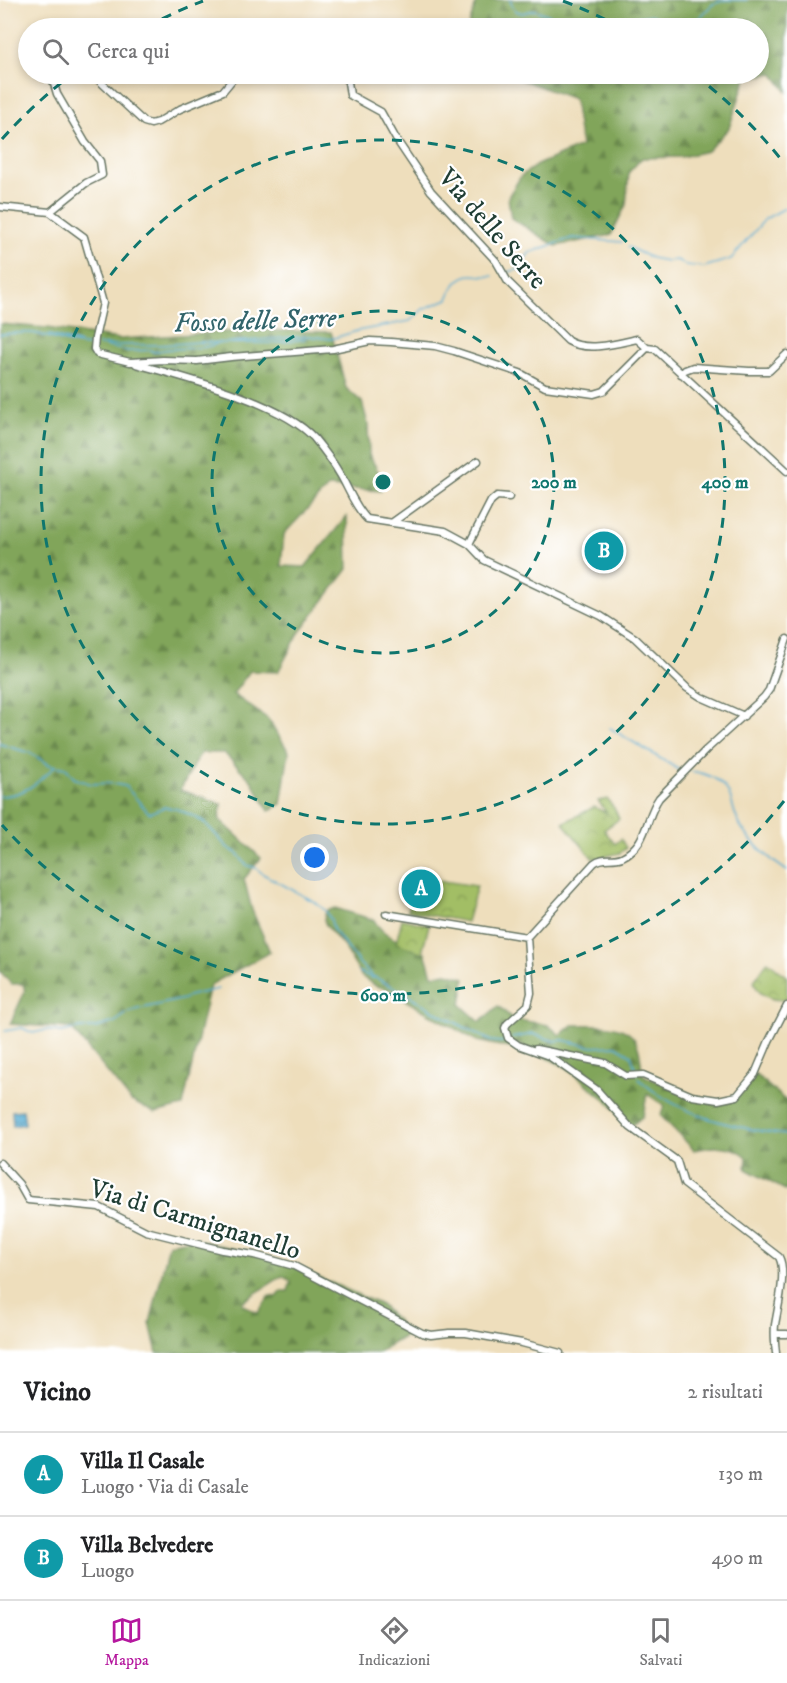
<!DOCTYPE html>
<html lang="it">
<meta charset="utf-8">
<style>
body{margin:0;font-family:"IM FELL DW Pica",serif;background:#f6f6f6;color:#202124}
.you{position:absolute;left:315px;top:858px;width:21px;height:21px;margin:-15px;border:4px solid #fff;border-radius:50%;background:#1a73e8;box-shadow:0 0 0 9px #1a73e833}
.badge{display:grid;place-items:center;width:39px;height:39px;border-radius:50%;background:#b5179e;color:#fff;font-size:20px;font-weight:700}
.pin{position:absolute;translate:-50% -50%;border:3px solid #fff;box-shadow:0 2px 6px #0006}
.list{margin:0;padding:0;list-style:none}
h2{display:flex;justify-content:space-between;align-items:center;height:78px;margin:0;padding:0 24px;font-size:26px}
h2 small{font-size:20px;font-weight:400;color:#757577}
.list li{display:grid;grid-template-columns:39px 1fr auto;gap:18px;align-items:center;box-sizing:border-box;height:84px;padding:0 24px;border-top:2px solid #e0e0e0}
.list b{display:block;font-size:22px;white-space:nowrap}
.list p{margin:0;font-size:20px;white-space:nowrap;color:#757577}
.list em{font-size:20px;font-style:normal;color:#757577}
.icon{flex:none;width:33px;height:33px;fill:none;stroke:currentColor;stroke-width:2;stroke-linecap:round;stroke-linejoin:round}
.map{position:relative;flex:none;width:787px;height:1353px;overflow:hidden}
.search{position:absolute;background:#fff;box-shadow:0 3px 9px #0003;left:18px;right:18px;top:18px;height:66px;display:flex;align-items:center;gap:15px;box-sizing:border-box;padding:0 21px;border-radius:33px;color:#757577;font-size:22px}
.sheet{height:246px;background:#fff}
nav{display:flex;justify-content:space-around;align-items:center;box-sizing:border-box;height:84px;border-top:2px solid #e0e0e0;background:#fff;font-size:16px;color:#757577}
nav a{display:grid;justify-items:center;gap:3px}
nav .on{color:#b5179e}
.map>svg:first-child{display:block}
.forest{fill:url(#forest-firs);stroke:#507147;stroke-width:1.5;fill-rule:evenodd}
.park{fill:url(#park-crowns);stroke:#607e4c;stroke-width:1.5}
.water{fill:url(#water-waves);stroke:#3a7483;stroke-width:1.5}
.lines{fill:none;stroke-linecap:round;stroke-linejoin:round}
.stream{stroke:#55abd2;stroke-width:1.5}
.minor-casing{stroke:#677564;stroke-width:9}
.minor{stroke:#fff;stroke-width:6}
.ring{fill:none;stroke:#0f766e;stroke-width:3;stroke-dasharray:10 8}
.labels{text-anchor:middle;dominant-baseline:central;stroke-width:4.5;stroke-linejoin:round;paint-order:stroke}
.street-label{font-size:26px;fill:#1f3d34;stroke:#fff}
.water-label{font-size:27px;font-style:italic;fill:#32646b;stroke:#fff}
.centre{fill:#0f766e;stroke:#fff;stroke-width:3}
.ring-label{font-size:18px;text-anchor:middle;font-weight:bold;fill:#0f766e;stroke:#fff;stroke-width:4.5;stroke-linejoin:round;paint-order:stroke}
</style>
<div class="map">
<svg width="787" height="1353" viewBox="0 0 787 1353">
<defs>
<pattern id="forest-firs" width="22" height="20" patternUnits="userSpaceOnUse" patternTransform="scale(1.5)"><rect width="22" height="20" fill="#81a55a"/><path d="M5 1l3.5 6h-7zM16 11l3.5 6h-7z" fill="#69884b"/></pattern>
<pattern id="park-crowns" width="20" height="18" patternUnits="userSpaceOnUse" patternTransform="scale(1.5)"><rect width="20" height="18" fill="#a2be65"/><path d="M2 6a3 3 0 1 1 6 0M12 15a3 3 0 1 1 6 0" fill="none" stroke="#839c54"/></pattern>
<pattern id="water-waves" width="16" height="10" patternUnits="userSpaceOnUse" patternTransform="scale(1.5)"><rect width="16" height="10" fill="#55abd2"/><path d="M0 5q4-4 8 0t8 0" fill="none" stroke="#468cab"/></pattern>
</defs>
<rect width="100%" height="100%" fill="#fff"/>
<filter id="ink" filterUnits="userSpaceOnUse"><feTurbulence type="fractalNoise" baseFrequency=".0167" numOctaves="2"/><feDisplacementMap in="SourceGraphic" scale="12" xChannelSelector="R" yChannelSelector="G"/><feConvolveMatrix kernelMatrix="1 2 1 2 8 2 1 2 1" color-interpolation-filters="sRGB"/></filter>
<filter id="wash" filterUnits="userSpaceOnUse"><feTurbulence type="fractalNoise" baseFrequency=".008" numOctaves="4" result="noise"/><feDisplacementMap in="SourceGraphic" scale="24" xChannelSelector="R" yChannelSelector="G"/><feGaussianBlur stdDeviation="1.35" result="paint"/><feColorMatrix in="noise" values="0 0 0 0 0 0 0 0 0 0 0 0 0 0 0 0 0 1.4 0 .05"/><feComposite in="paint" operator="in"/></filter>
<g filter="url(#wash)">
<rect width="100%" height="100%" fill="#eedebc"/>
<path class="forest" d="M477 0H787V92L773 73 746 78 729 128 707 151 681 157 642 158 629 172 626 205 611 235 556 246 511 218 508 197 521 176 537 165 581 146 574 99 506 74H758V28H468Z
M0 324 47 328 120 339 253 330 331 332 346 388 362 402 368 424 369 455 381 476V491L328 487 284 534 281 566 305 567 347 516 348 569 299 633 278 672 250 671 233 694 268 719 289 752 281 804 269 811 251 780 224 753H201L180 790 222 804 219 819 261 858 244 879 252 910 270 952 210 985 183 1106 155 1113 131 1101 71 1028 10 1024 25 991 23 984H11L0 971Z
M335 908 374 920C383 937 408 946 425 952L432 975 447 973 465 978 461 1005 480 1022 498 1006 513 1019 548 1025 560 1035 572 1025C594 1025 631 1021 638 1047 641 1056 641 1066 643 1075 665 1085 714 1110 737 1096 744 1091 750 1080 755 1074L785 1100 787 1099V1191L746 1169 747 1157C732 1142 713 1147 694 1150L661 1116 664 1105 647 1094 643 1116 630 1127 607 1101 566 1067 518 1044 510 1048 477 1041 405 1000 391 990 376 986 362 977 344 947 326 925 324 920 326 911Z
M194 1239 270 1257 316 1276 381 1305 410 1333 377 1353H157L150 1323 169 1244ZM282 1276 291 1281 288 1291H282L277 1297 269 1296 258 1313 243 1305 242 1302Z"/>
<path class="park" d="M607 799 614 808 619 819 604 830 615 844 621 839 626 848 620 853 593 859 563 823 594 807 607 813 598 801Z
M436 880 477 886 467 922 408 911 412 896 429 901Z
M402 919 429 925 422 953 396 943Z
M768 961 787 977V999C774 1002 757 996 754 981Z"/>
<path class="water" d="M23 1110 25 1124 13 1126 12 1111Z"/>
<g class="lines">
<path class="stream" d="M510 0 513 8 516 11 522 13 535 10 560 19 594 15 607 21 652 15 666 22H676L698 19 713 4 725 0H747
M628 247 651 258 667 261 677 260 685 265 704 267 731 259 765 219 787 207
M505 273 519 269 529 253 572 238 622 242
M0 334C13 334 25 331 38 334 57 339 74 346 93 346
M49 335 80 344
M230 343H273L305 339
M98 345H163L200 342 223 343 309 336 331 339 357 331 410 321 423 309 448 299C452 289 458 275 472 275 479 275 485 277 493 276
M105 346 128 351 150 350 154 352C174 345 196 352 216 344
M610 728 681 771
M0 744 30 753 50 765 66 768 74 778 91 784 109 783 125 786 149 813 165 807 177 809 195 817 206 824 227 847 238 854 246 865 256 868 263 874 313 901 325 910 331 920 333 929 359 963 372 976 403 992 441 1015 491 1041 500 1042 508 1040
M690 771C704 773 722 779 729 794 733 804 734 815 740 825 751 843 770 860 787 871
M0 796C23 796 38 783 54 767
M359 972 373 978
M5 1031 22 1028 33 1033 46 1030 62 1032 81 1028H95L115 1022 129 1012 138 1009 184 999 188 996 218 989
M512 1038 533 1034 554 1041 563 1040 593 1047 616 1046 631 1055 637 1074
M639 1079C679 1116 734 1128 787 1135"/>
</g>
</g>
<g filter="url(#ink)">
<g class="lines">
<g class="minor-casing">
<path id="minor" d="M281 28 295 22 310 28
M92 74 144 122 151 124 158 122 180 109 223 91 237 74
M351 74 348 82 350 95 381 112 396 139 431 191 496 261 508 282 568 341C587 352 615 344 637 339L647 348
M0 207 50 212 84 237 103 303 95 338 94 349 97 354 130 362 163 360 197 361 231 357 333 349 370 341 391 342 435 346 454 351 520 373 545 387 594 394 604 391 647 348 655 349 787 471
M50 212 86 183 102 175 100 161 85 142 57 94 51 74
M136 364C183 377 281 402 314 438 324 450 333 462 341 476 349 490 355 507 367 519L445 531 469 544 484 560 601 616 635 638 687 688 701 697 744 716
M681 374 685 370 693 367 749 371H769L787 354
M393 522 478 461
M469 544 491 501 497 496 509 497
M386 914 527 937
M527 937 531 993 528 1005 507 1024 505 1028 508 1038 518 1045 549 1056 597 1090 630 1127 677 1161 684 1184 779 1257C787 1272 778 1306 775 1325 774 1334 775 1344 776 1353
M527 937 594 863C603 856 612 861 622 857 648 844 645 818 659 798L706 750 764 697 769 690 787 639
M536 1049 605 1063 626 1076 643 1075 692 1096 718 1100 737 1096 755 1074 769 1041 787 1006
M0 1163 19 1184 28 1200 99 1207 146 1231 222 1250 254 1255 294 1266 422 1333 431 1335 449 1333H466L522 1343 560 1353
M775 1334H787"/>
</g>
<use href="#minor" class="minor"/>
</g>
</g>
<g class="ring">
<circle cx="383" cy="482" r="171"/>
<circle cx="383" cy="482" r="342"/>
<path d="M784 801A513 513 0 0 1 2 825M2 139A513 513 0 0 1 71 75M146 27A513 513 0 0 1 203 1M563 1A513 513 0 0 1 620 27M695 75A513 513 0 0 1 784 163"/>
</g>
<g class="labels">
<g class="street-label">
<text transform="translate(492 229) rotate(49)">Via delle Serre</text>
<text transform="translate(195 1220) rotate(17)">Via di Carmignanello</text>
</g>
<g class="water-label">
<text transform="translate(255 321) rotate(-2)">Fosso delle Serre</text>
</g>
</g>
<circle cx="383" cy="482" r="9" class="centre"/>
<g class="ring-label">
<text x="554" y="488">200 m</text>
<text x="725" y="488">400 m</text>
<text x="383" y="1001">600 m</text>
</g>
</svg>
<div class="you"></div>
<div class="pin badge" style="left:421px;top:889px;background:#0f9aa8">A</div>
<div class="pin badge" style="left:604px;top:551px;background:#0f9aa8">B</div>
<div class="search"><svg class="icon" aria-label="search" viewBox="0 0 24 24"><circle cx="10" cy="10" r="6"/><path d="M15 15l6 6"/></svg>Cerca qui</div>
</div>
<section class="sheet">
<h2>Vicino<small>2 risultati</small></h2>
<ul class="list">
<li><span class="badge" style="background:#0f9aa8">A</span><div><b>Villa Il Casale</b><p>Luogo · Via di Casale</p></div><em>130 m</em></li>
<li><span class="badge" style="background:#0f9aa8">B</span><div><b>Villa Belvedere</b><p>Luogo</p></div><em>490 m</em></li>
</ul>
</section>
<nav>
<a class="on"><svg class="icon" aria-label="map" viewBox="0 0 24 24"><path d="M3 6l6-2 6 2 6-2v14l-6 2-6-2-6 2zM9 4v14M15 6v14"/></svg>Mappa</a>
<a><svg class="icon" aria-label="directions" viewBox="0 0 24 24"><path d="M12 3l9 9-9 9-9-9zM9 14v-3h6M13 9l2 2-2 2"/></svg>Indicazioni</a>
<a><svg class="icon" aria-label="saved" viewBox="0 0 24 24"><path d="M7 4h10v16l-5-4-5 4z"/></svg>Salvati</a>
</nav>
